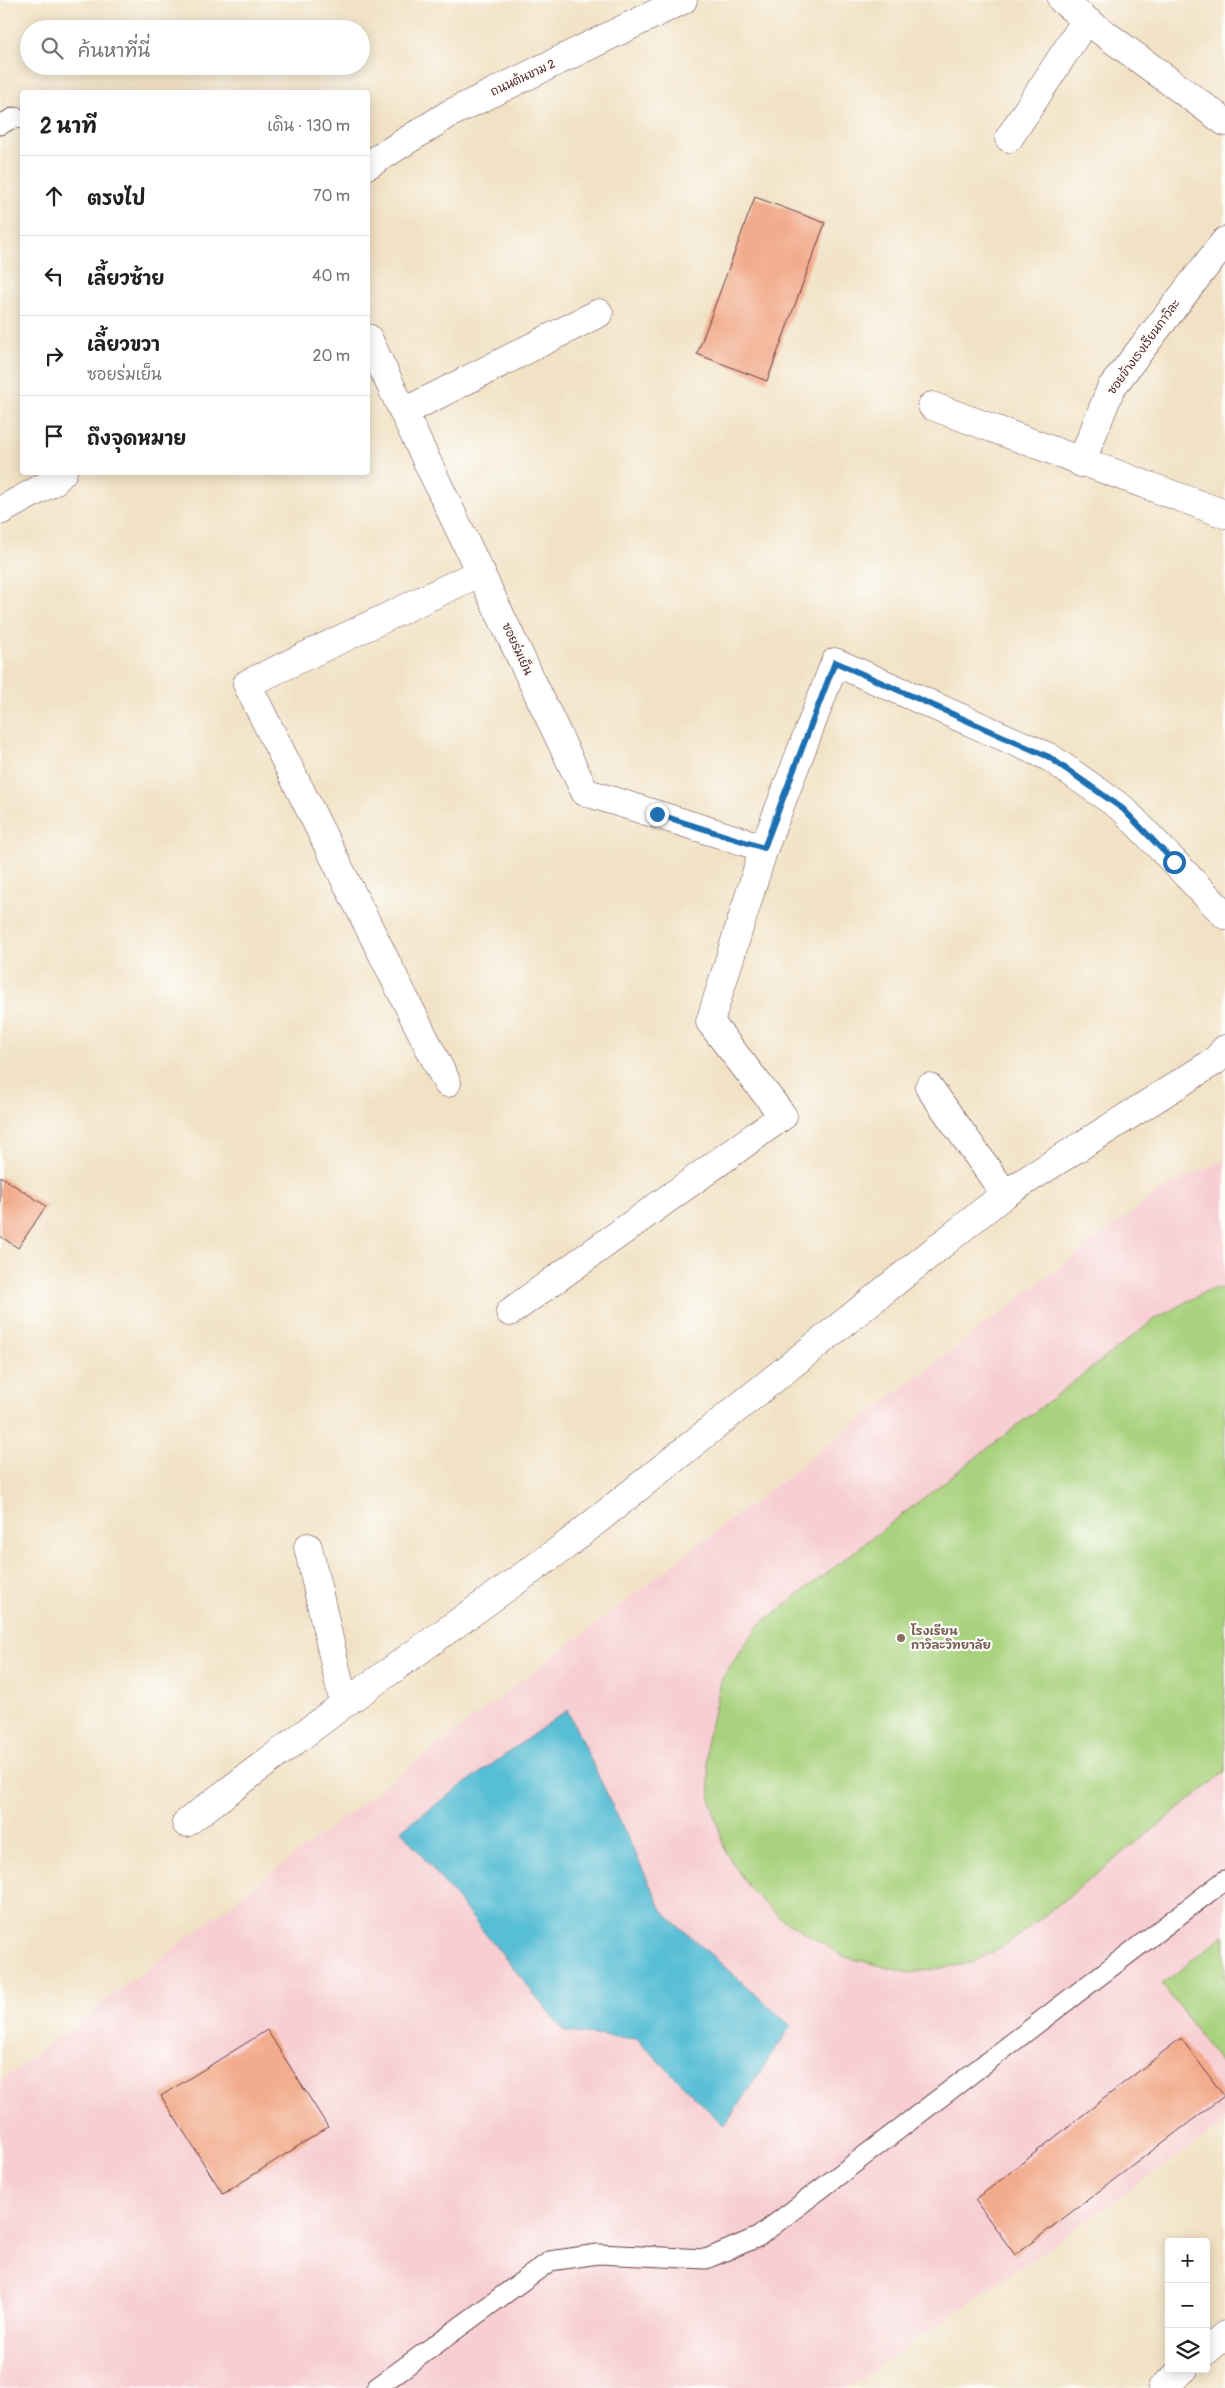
<!DOCTYPE html>
<html lang="th">
<meta charset="utf-8">
<style>
body{margin:0;font-family:Pangolin,"Playpen Sans Thai",sans-serif;background:#f2f2f2;color:#202124}
.controls{position:absolute;right:15px;bottom:15px;display:grid;overflow:hidden;border-radius:5px;box-shadow:0 2px 12px #0003}
.controls button{width:45px;height:45px;display:grid;place-items:center;padding:0;border:0;border-bottom:1px solid #e0e0e0;background:#fff;color:#202124;font:25px sans-serif}
.stop{position:absolute;width:15px;height:15px;margin:-11px;border:4px solid #1f6fb2;border-radius:50%;background:#fff}
.stop.end{background:#1f6fb2;border-color:#fff;box-shadow:0 1px 5px #0008}
.list{margin:0;padding:0;list-style:none}
h2{display:flex;justify-content:space-between;align-items:center;height:65px;margin:0;padding:0 20px;font-size:21px}
h2 small{font-size:16px;font-weight:400;color:#757577}
.list li{display:grid;grid-template-columns:32px 1fr auto;gap:15px;align-items:center;box-sizing:border-box;height:80px;padding:0 20px;border-top:1px solid #e0e0e0}
.list b{display:block;font-size:19px;white-space:nowrap}
.list p{margin:0;font-size:16px;white-space:nowrap;color:#757577}
.list em{font-size:16px;font-style:normal;color:#757577}
.icon{flex:none;width:28px;height:28px;fill:none;stroke:currentColor;stroke-width:2;stroke-linecap:round;stroke-linejoin:round}
.map{position:relative;flex:none;width:1225px;height:2388px;overflow:hidden}
.search{position:absolute;background:#fff;box-shadow:0 2px 12px #0003;left:20px;top:20px;width:350px;height:55px;display:flex;align-items:center;gap:12px;box-sizing:border-box;padding:0 18px;border-radius:28px;color:#757577;font-size:19px}
.panel{position:absolute;background:#fff;box-shadow:0 2px 12px #0003;left:20px;top:90px;width:350px;height:385px;border-radius:5px}
.map>svg:first-child{display:block}
.built{fill:#f7cfd3}
.green{fill:#a8d27d;stroke:#797854}
.water{fill:#57bed5;stroke:#506e80}
.building{fill:#f2ab8c}
.lines{fill:none;stroke-linecap:round;stroke-linejoin:round}
.service-casing{stroke:#633c42;stroke-width:21}
.minor-casing{stroke:#633c42;stroke-width:29}
.service{stroke:#fff;stroke-width:19}
.minor{stroke:#fff;stroke-width:28}
.route{stroke:#1f6fb2;stroke-width:6}
.education-dot{fill:#8d6e63;stroke:#fdfcf7;stroke-width:2}
.labels{text-anchor:middle;dominant-baseline:central;stroke-width:4.5;stroke-linejoin:round;paint-order:stroke}
.street-label{font-size:12px;fill:#4a1f2b;stroke:#fdfcf7}
.education-label{font-size:12px;font-weight:bold;fill:#785e54;stroke:#fdfcf7;text-anchor:start}
</style>
<div class="map">
<svg width="1225" height="2388" viewBox="0 0 1225 2388">
<rect width="100%" height="100%" fill="#fdfcf7"/>
<filter id="ink" filterUnits="userSpaceOnUse"><feTurbulence type="fractalNoise" baseFrequency=".02" numOctaves="2"/><feDisplacementMap in="SourceGraphic" scale="10" xChannelSelector="R" yChannelSelector="G"/><feConvolveMatrix kernelMatrix="1 2 1 2 8 2 1 2 1" color-interpolation-filters="sRGB"/></filter>
<filter id="wash" filterUnits="userSpaceOnUse"><feTurbulence type="fractalNoise" baseFrequency=".0096" numOctaves="4" result="noise"/><feDisplacementMap in="SourceGraphic" scale="20" xChannelSelector="R" yChannelSelector="G"/><feGaussianBlur stdDeviation="1.12" result="paint"/><feColorMatrix in="noise" values="0 0 0 0 0 0 0 0 0 0 0 0 0 0 0 0 0 1.4 0 .05"/><feComposite in="paint" operator="in"/></filter>
<g filter="url(#wash)">
<rect width="100%" height="100%" fill="#f1e2c5"/>
<path class="built" d="M1225 1159V2123L848 2388H0V2082L1155 1194Z"/>
<path class="green" d="M1225 1288V1772L1012 1941 972 1963 910 1973 845 1957 779 1917 750 1889 726 1853 711 1802 706 1744 722 1678 758 1626 1155 1319 1210 1289Z
M1225 1935V2067L1224 2068 1162 1984Z"/>
<path class="water" d="M567 1710 663 1912 791 2026 724 2126 637 2039 565 2032 401 1830Z"/>
<g id="blocks">
<path class="building" d="M755 197 825 223 767 381 697 354Z
M0 1176 46 1206 18 1248 0 1236Z
M267 2030 328 2127 223 2194 161 2096Z
M1181 2038 1224 2096 1015 2255 975 2200Z"/>
</g>
</g>
<g filter="url(#ink)">
<use href="#blocks" fill-opacity="0" stroke="#633c42" stroke-width="1"/>
<g class="lines">
<g class="service-casing">
<path id="service" d="M0 125 15 117 22 119
M376 2388 550 2261 598 2254 706 2259 758 2237 1225 1880"/>
</g>
<g class="minor-casing">
<path id="minor" d="M1062 0 1086 20 1225 122
M1009 138 1086 20
M368 165 449 114 683 0
M368 338 585 792 764 848
M932 406 1225 514
M404 412 599 313
M1081 463 1111 388 1225 241
M0 511 53 482 63 472
M447 1083 247 684 481 572
M929 1087 1005 1194
M510 1312 783 1116 710 1022 764 848 835 662 1049 757 1123 809 1225 915
M308 1547 344 1704
M186 1823 344 1704 565 1546 1005 1194 1215 1061 1225 1049
M1206 2351 1225 2335
M1162 2388 1184 2369"/>
</g>
<use href="#service" class="service"/>
<use href="#minor" class="minor"/>
</g>
</g>
<g class="lines" filter="url(#ink)">
<path class="route" d="M657 814 764 848 835 662 1049 757 1123 809 1174 862"/>
</g>
<circle class="education-dot" cx="901" cy="1638" r="5"/>
<g class="labels">
<g class="street-label">
<text transform="translate(523 78) rotate(-25)">ถนนต้นขาม 2</text>
<text transform="translate(1144 347) rotate(-54)">ซอยข้างเรงเรียนกาวิละ</text>
<text transform="translate(517 649) rotate(65)">ซอยร่มเย็น</text>
</g>
<g class="education-label">
<text x="911" y="1631">โรงเรียน<tspan x="911" dy="14">กาวิละวิทยาลัย</tspan></text>
</g>
</g>
</svg>
<div class="controls">
<button>+</button>
<button>−</button>
<button><svg class="icon" aria-label="layers" viewBox="0 0 24 24"><path d="M12 4l9 5-9 5-9-5zM3 14l9 5 9-5"/></svg></button>
</div>
<div class="stop" style="left:1174px;top:862px"></div>
<div class="stop end" style="left:657px;top:814px"></div>
<div class="search"><svg class="icon" aria-label="search" viewBox="0 0 24 24"><circle cx="10" cy="10" r="6"/><path d="M15 15l6 6"/></svg>ค้นหาที่นี่</div>
<section class="panel">
<h2>2 นาที<small>เดิน · 130 m</small></h2>
<ul class="list">
<li><svg class="icon" aria-label="ahead" viewBox="0 0 24 24"><path d="M12 20V5M6 11l6-6 6 6"/></svg><div><b>ตรงไป</b></div><em>70 m</em></li>
<li><svg class="icon" aria-label="left" viewBox="0 0 24 24"><path d="M17 20v-9H6M10 6l-5 5 5 5"/></svg><div><b>เลี้ยวซ้าย</b></div><em>40 m</em></li>
<li><svg class="icon" aria-label="right" viewBox="0 0 24 24"><path d="M7 20v-9h11M14 6l5 5-5 5"/></svg><div><b>เลี้ยวขวา</b><p>ซอยร่มเย็น</p></div><em>20 m</em></li>
<li><svg class="icon" aria-label="arrive" viewBox="0 0 24 24"><path d="M6 21V4h12l-3 4 3 4H6"/></svg><div><b>ถึงจุดหมาย</b></div></li>
</ul>
</section>
</div>
